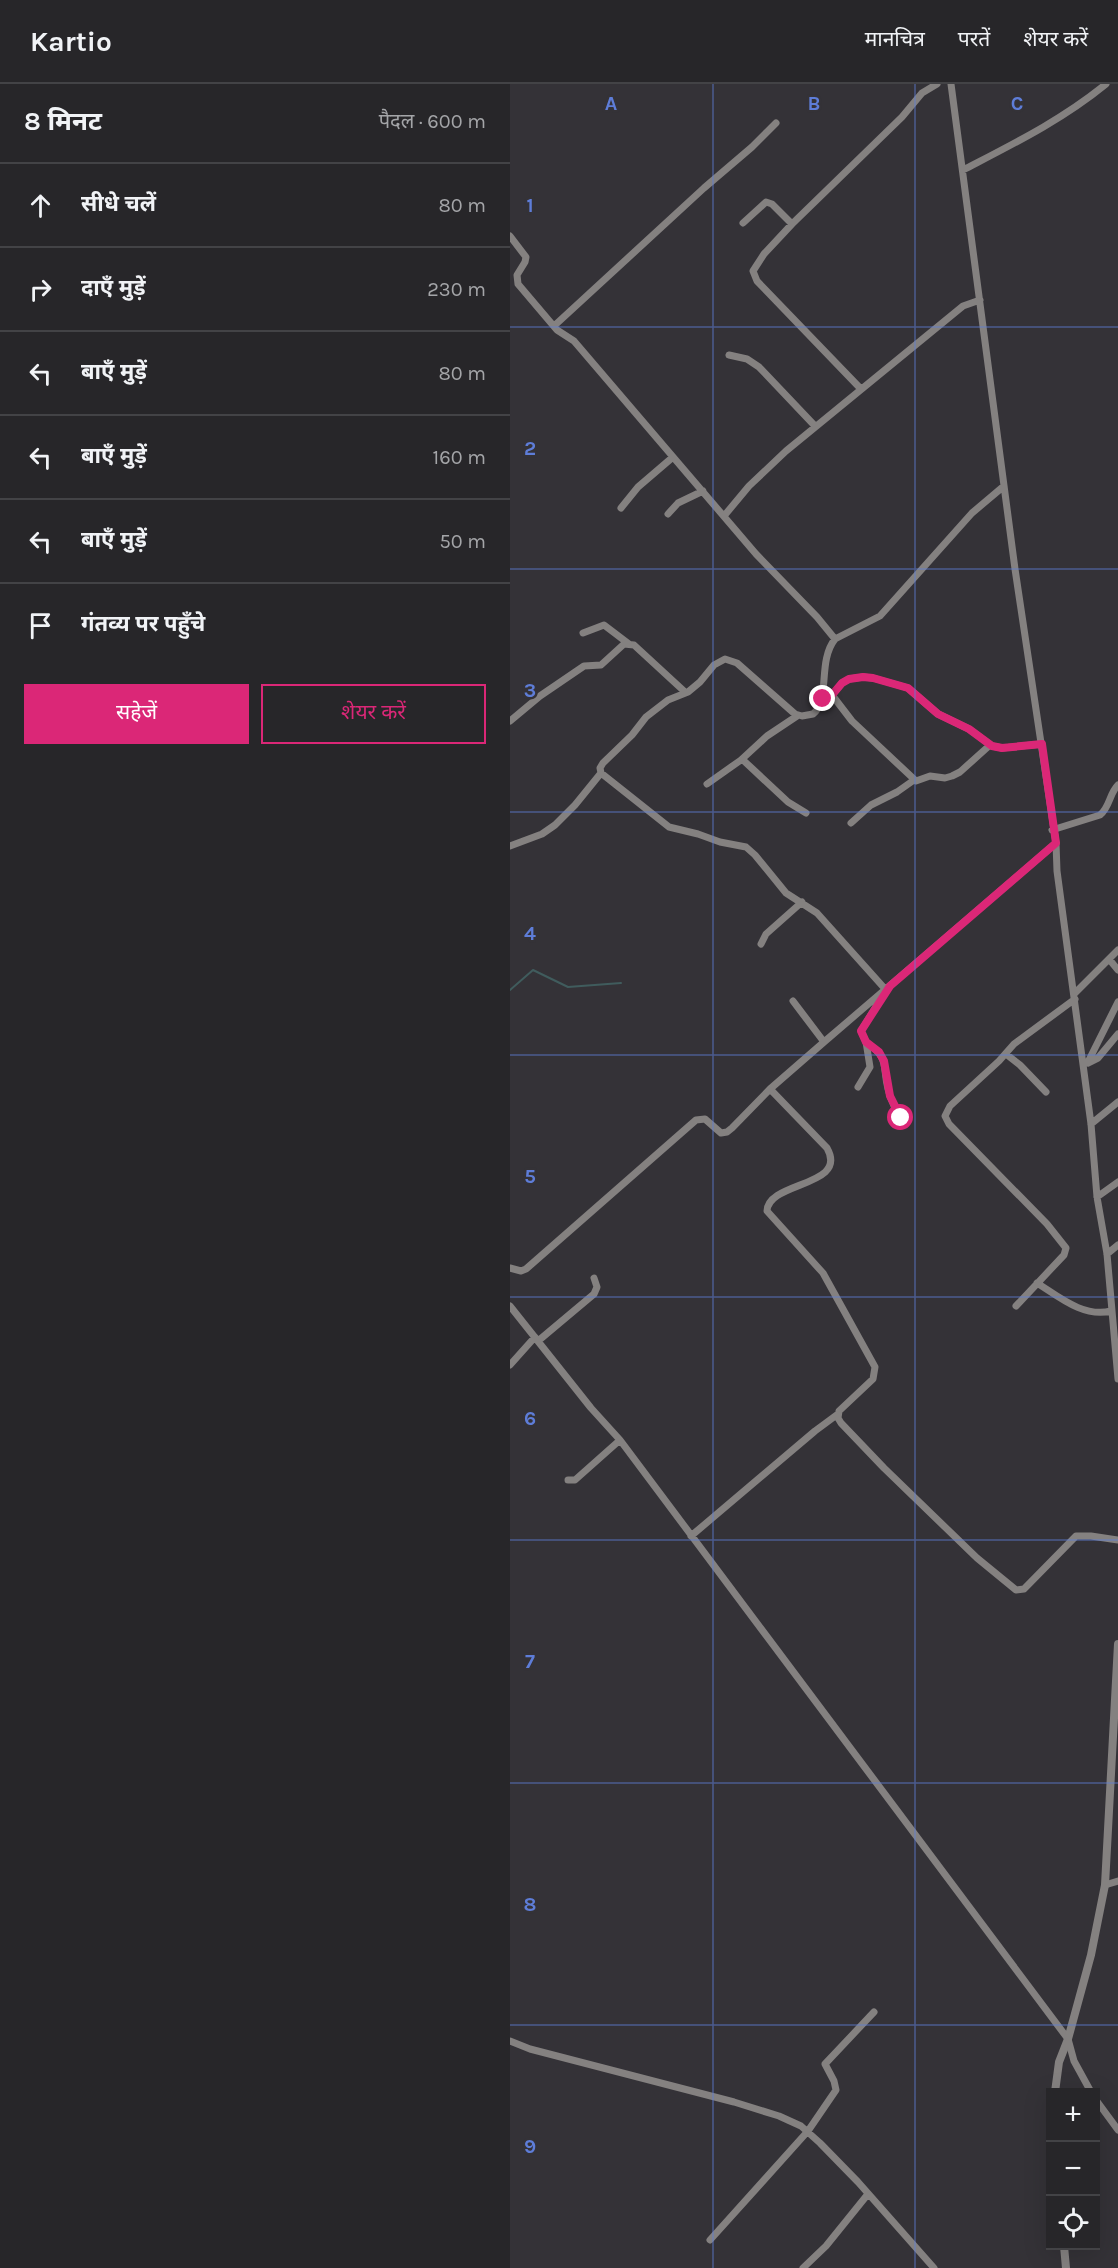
<!DOCTYPE html>
<html lang="hi">
<meta charset="utf-8">
<style>
body{margin:0;font-family:Karla,"Noto Sans Devanagari",sans-serif;background:#2f2e31;color:#f1f3f6}
.controls{position:absolute;right:18px;bottom:18px;display:grid;overflow:hidden;border-radius:0px;box-shadow:0 6px 24px #0002}
.controls button{width:54px;height:54px;display:grid;place-items:center;padding:0;border:0;border-bottom:2px solid #434346;background:#272629;color:#f1f3f6;font:30px sans-serif}
.stop{position:absolute;width:18px;height:18px;margin:-14px;border:4px solid #db2777;border-radius:50%;background:#fff}
.stop.end{background:#db2777;border-color:#fff;box-shadow:0 2px 6px #0008}
.list{margin:0;padding:0;list-style:none}
h2{display:flex;justify-content:space-between;align-items:center;height:78px;margin:0;padding:0 24px;font-size:26px}
h2 small{font-size:20px;font-weight:400;color:#a4a5a8}
.list li{display:grid;grid-template-columns:39px 1fr auto;gap:18px;align-items:center;box-sizing:border-box;height:84px;padding:0 24px;border-top:2px solid #434346}
.list b{display:block;font-size:22px;white-space:nowrap}
.list em{font-size:20px;font-style:normal;color:#a4a5a8}
.actions{display:flex;gap:12px;padding:18px 24px}
.actions a{flex:1;padding:14px 0;border:2px solid #db2777;border-radius:0px;text-align:center;font-size:21px;color:#db2777}
.actions .main{background:#db2777;color:#fff}
.icon{flex:none;width:33px;height:33px;fill:none;stroke:currentColor;stroke-width:2;stroke-linecap:round;stroke-linejoin:round}
.map{position:relative;flex:none;width:608px;height:2184px;overflow:hidden}
header{display:flex;align-items:center;gap:36px;box-sizing:border-box;height:84px;padding:0 30px;background:#272629;border-bottom:2px solid #434346}
header strong{font-size:28px}
nav{display:flex;gap:33px;margin-inline-start:auto;font-size:21px}
main{display:flex}
aside{flex:1;background:#272629}
.map>svg:first-child{display:block}
.lines{fill:none;stroke-linecap:round;stroke-linejoin:round}
.stream{stroke:#405c5d;stroke-width:2}
.minor{stroke:#848180;stroke-width:7}
.tertiary{stroke:#848180;stroke-width:8}
.route{stroke:#db2777;stroke-width:8}
.grid{fill:none;stroke:#5e7dd8;stroke-width:1.5;stroke-opacity:0.55}
.grid-label{font-size:20px;text-anchor:middle;font-weight:bold;fill:#5e7dd8;stroke:#343237;stroke-width:5;stroke-linejoin:round;paint-order:stroke}
</style>
<header>
<strong>Kartio</strong>
<nav><a>मानचित्र</a><a>परतें</a><a>शेयर करें</a></nav>
</header>
<main>
<aside>
<h2>8 मिनट<small>पैदल · 600 m</small></h2>
<ul class="list">
<li><svg class="icon" aria-label="ahead" viewBox="0 0 24 24"><path d="M12 20V5M6 11l6-6 6 6"/></svg><div><b>सीधे चलें</b></div><em>80 m</em></li>
<li><svg class="icon" aria-label="right" viewBox="0 0 24 24"><path d="M7 20v-9h11M14 6l5 5-5 5"/></svg><div><b>दाएँ मुड़ें</b></div><em>230 m</em></li>
<li><svg class="icon" aria-label="left" viewBox="0 0 24 24"><path d="M17 20v-9H6M10 6l-5 5 5 5"/></svg><div><b>बाएँ मुड़ें</b></div><em>80 m</em></li>
<li><svg class="icon" aria-label="left" viewBox="0 0 24 24"><path d="M17 20v-9H6M10 6l-5 5 5 5"/></svg><div><b>बाएँ मुड़ें</b></div><em>160 m</em></li>
<li><svg class="icon" aria-label="left" viewBox="0 0 24 24"><path d="M17 20v-9H6M10 6l-5 5 5 5"/></svg><div><b>बाएँ मुड़ें</b></div><em>50 m</em></li>
<li><svg class="icon" aria-label="arrive" viewBox="0 0 24 24"><path d="M6 21V4h12l-3 4 3 4H6"/></svg><div><b>गंतव्य पर पहुँचे</b></div></li>
</ul>
<div class="actions"><a class="main">सहेजें</a><a>शेयर करें</a></div>
</aside>
<div class="map">
<svg width="608" height="2184" viewBox="0 0 608 2184">
<rect width="100%" height="100%" fill="#343237"/>
<g class="lines">
<path class="stream" d="M0 906 23 886 58 903 111 899"/>
<path class="minor" d="M441 0 505 485 546 759 547 787 581 1040 587 1113 597 1170 608 1295
M453 86C503 60 552 36 596 0
M233 139 256 118 262 120 282 140
M0 152 16 173 15 178 7 191 8 200 47 246 64 257 246 470 307 533 325 555
M44 242 194 104 242 63 266 39
M219 271 237 275 249 283 305 342
M350 304 247 197 243 187 254 170 282 140 392 33 412 9 427 0
M111 424 128 403 163 373
M158 430 168 419 193 407
M214 432 239 402 276 367 453 222 470 216
M73 549 94 541 119 560
M322 611 342 637 406 697 420 692 435 694 442 692 450 688 480 661
M313 615 322 611 332 599 339 595 353 593 363 594 398 604 428 630 459 645 482 662 492 664 532 660
M287 632 257 652 231 676H233L278 718 296 729
M0 637 30 612 74 582 91 581 114 560 124 561 175 608
M91 689 159 743 188 750 210 758 236 763 245 771 276 809 307 829 376 906 351 947 356 958 360 983 348 1003
M197 700 231 676
M341 739 361 721 387 708 404 696
M542 746 590 731C600 723 599 710 608 701
M0 762 32 750 45 741 65 721 91 689 90 684 93 679 122 651 136 633 158 616 178 608 190 598 204 581 215 575 227 579 285 630 292 632 303 630C321 615 307 578 325 555L370 532 462 429 494 402
M251 860 256 850 292 818
M599 875 608 886
M564 910 608 866
M283 917 314 958
M356 958C380 975 372 981 378 1005 381 1018 387 1029 395 1040
M496 970 510 981 536 1008
M578 978 608 918
M578 979 588 974 608 950
M260 1005 317 1064C339 1103 258 1097 257 1127L313 1189 365 1283 363 1295 329 1327 328 1334 331 1339 374 1384 467 1474 506 1506 514 1505 566 1452H581L608 1456
M581 1040 608 1018
M587 1113 608 1098
M597 1170 608 1161
M0 1184 11 1187 16 1185 186 1036 195 1035 211 1049 217 1048 222 1044 260 1005 314 958 546 759
M527 1199C549 1213 574 1234 601 1227
M0 1222 81 1324 110 1356 558 1955 564 1977 581 2008
M506 1222 554 1171 556 1164 537 1140 439 1040 435 1032 440 1022 489 977 504 960 565 915
M28 1257 84 1210 87 1203 84 1194
M0 1281 25 1253
M58 1396H65L110 1356
M181 1452 305 1347 328 1330
M595 1801 608 1797
M0 1957 20 1965 224 2018 269 2032 291 2042 310 2059 348 2098 424 2184
M586 2016 608 2046
M200 2156 298 2047 326 2006 324 1997 315 1980 364 1928
M293 2184 316 2162 358 2110"/>
<path class="tertiary" d="M545 2008 549 1978 558 1955 581 1871 595 1801 608 1560
M554 2162 556 2184"/>
</g>
<g class="lines">
<path class="route" d="M313 615 322 611 332 599 339 595 353 593 363 594 398 604 428 630 459 645 482 662 492 664 532 660 546 759 380 902 351 947 356 958 369 968 374 977 380 1012 391 1034"/>
</g>
<path class="grid" d="M203 0V2184M405 0V2184M0 243H608M0 485H608M0 728H608M0 971H608M0 1213H608M0 1456H608M0 1699H608M0 1941H608"/>
<g class="grid-label">
<text x="101" y="26">A</text>
<text x="304" y="26">B</text>
<text x="507" y="26">C</text>
<text x="20" y="128">1</text>
<text x="20" y="371">2</text>
<text x="20" y="613">3</text>
<text x="20" y="856">4</text>
<text x="20" y="1099">5</text>
<text x="20" y="1341">6</text>
<text x="20" y="1584">7</text>
<text x="20" y="1827">8</text>
<text x="20" y="2069">9</text>
</g>
</svg>
<div class="controls">
<button>+</button>
<button>−</button>
<button><svg class="icon" aria-label="locate" viewBox="0 0 24 24"><circle cx="12" cy="12" r="6"/><path d="M12 2v4M12 18v4M2 12h4M18 12h4"/></svg></button>
</div>
<div class="stop" style="left:391px;top:1034px"></div>
<div class="stop end" style="left:313px;top:615px"></div>
</div>
</main>
